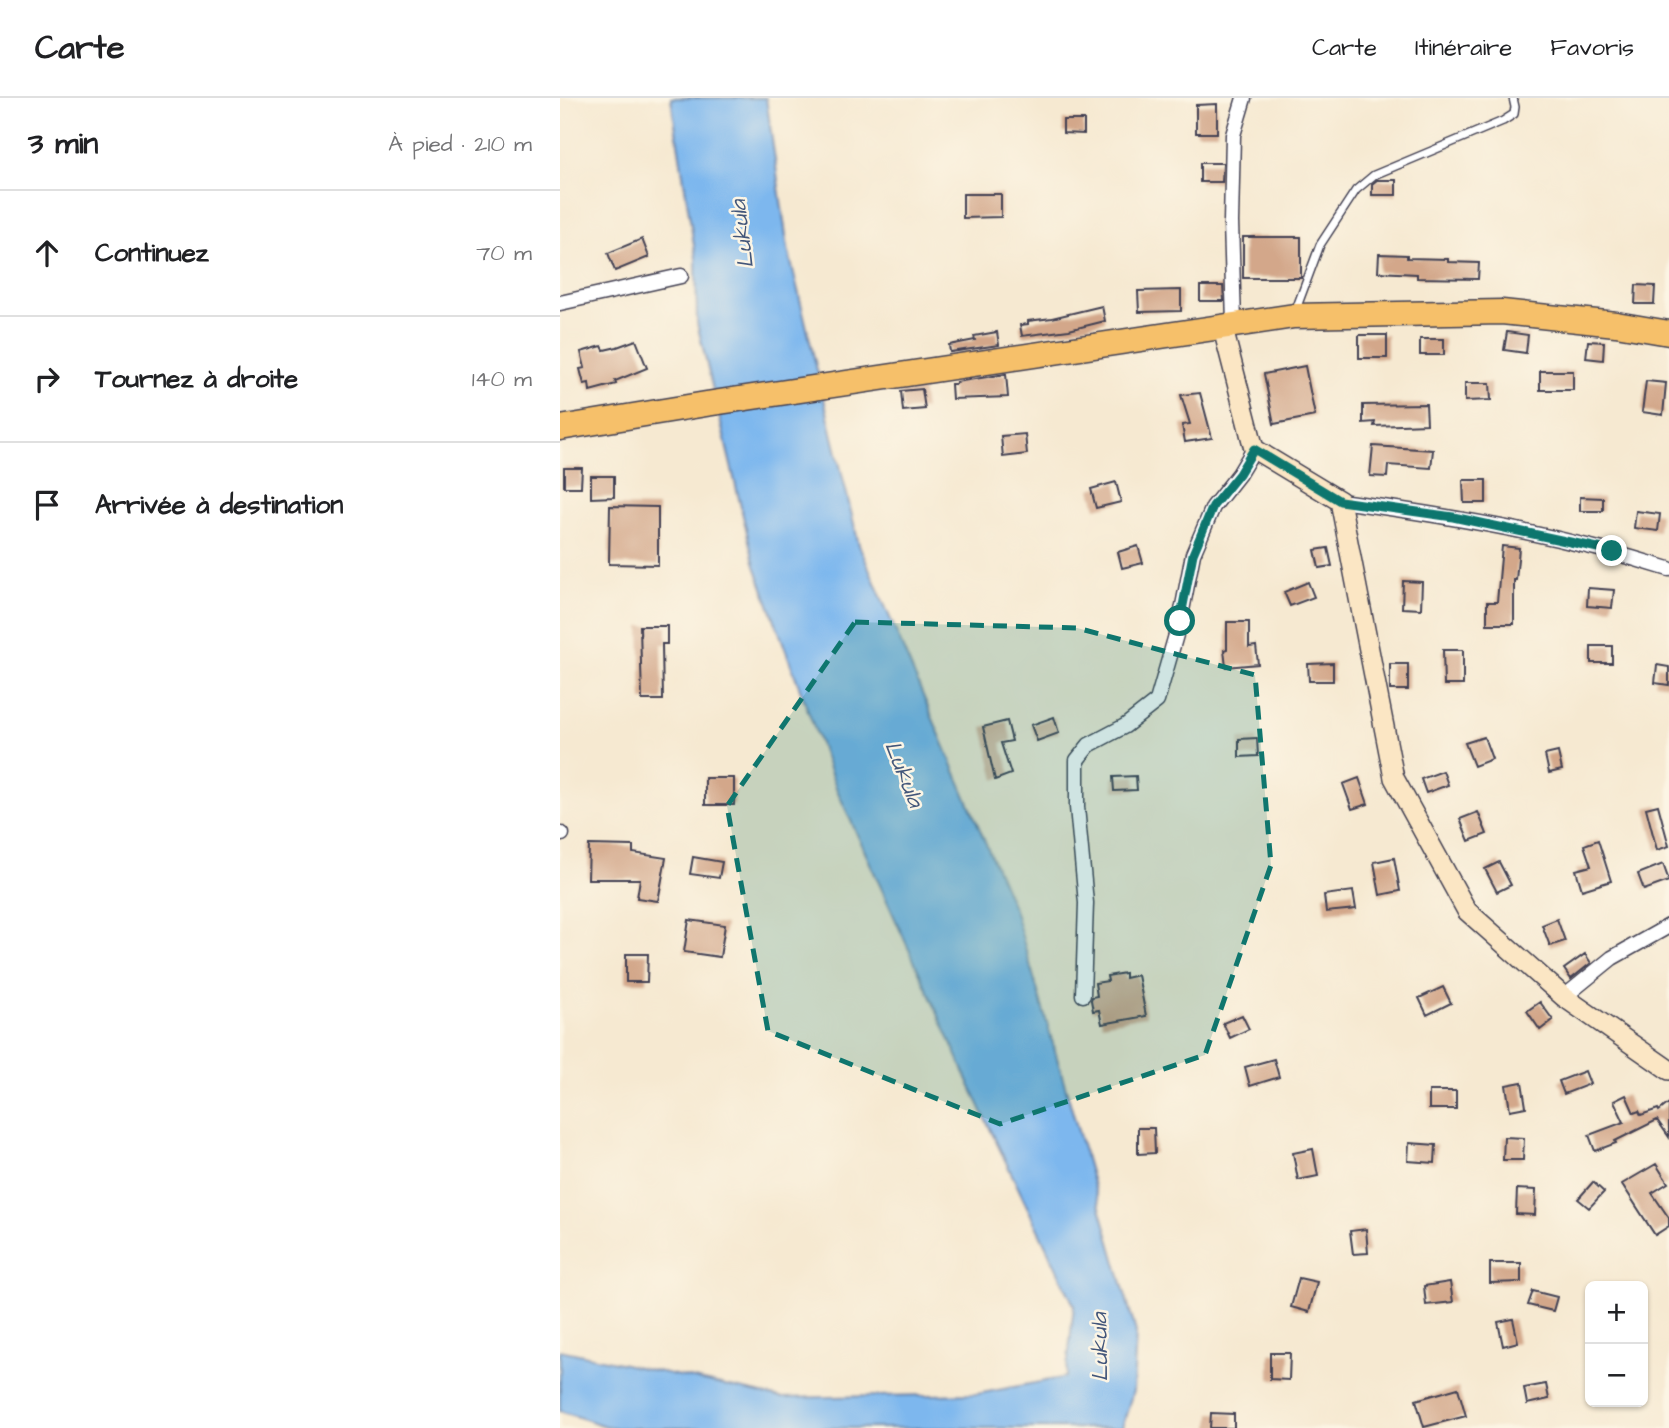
<!DOCTYPE html>
<html lang="fr">
<meta charset="utf-8">
<style>
body{margin:0;font-family:"Architects Daughter",sans-serif;background:#f6f6f6;color:#202124}
.controls{position:absolute;right:21px;bottom:21px;display:grid;overflow:hidden;border-radius:10px;box-shadow:0 2px 5px #0004}
.controls button{width:63px;height:63px;display:grid;place-items:center;padding:0;border:0;border-bottom:2px solid #e0e0e0;background:#fff;color:#202124;font:35px sans-serif}
.stop{position:absolute;width:21px;height:21px;margin:-16px;border:5px solid #0f766e;border-radius:50%;background:#fff}
.stop.end{background:#0f766e;border-color:#fff;box-shadow:0 2px 7px #0008}
.list{margin:0;padding:0;list-style:none}
h2{display:flex;justify-content:space-between;align-items:center;height:91px;margin:0;padding:0 28px;font-size:30px}
h2 small{font-size:23px;font-weight:400;color:#757577}
.list li{display:grid;grid-template-columns:46px 1fr auto;gap:21px;align-items:center;box-sizing:border-box;height:126px;padding:0 28px;border-top:2px solid #e0e0e0}
.list b{display:block;font-size:26px;white-space:nowrap}
.list em{font-size:23px;font-style:normal;color:#757577}
.icon{flex:none;width:38px;height:38px;fill:none;stroke:currentColor;stroke-width:2;stroke-linecap:round;stroke-linejoin:round}
.map{position:relative;flex:none;width:1109px;height:1330px;overflow:hidden}
header{display:flex;align-items:center;gap:42px;box-sizing:border-box;height:98px;padding:0 35px;background:#fff;border-bottom:2px solid #e0e0e0}
header strong{font-size:33px}
nav{display:flex;gap:38px;margin-inline-start:auto;font-size:24px}
main{display:flex}
aside{flex:1;background:#fff}
.map>svg:first-child{display:block}
.water{fill:#7db7ee;stroke:#506c94;stroke-width:2}
.building{fill:#d3a78a}
.lines{fill:none;stroke-linecap:round;stroke-linejoin:round}
.lane-casing{stroke:#424052;stroke-width:10}
.street-casing{stroke:#424052;stroke-width:17}
.secondary-casing{stroke:#424052;stroke-width:22}
.highway-casing{stroke:#424052;stroke-width:27}
.lane{stroke:#fff;stroke-width:7}
.street{stroke:#fff;stroke-width:14}
.secondary{stroke:#fbe6c4;stroke-width:19}
.highway{stroke:#f6c06b;stroke-width:24}
.route{stroke:#0f766e;stroke-width:9}
.marked{fill:#0f766e;fill-opacity:0.2;stroke:#0f766e;stroke-width:5;stroke-dasharray:14 9;stroke-linejoin:round}
.labels{text-anchor:middle;dominant-baseline:central;stroke-width:5;stroke-linejoin:round;paint-order:stroke}
.water-label{font-size:23px;font-style:italic;fill:#42567a;stroke:#fcf5e5}
</style>
<header>
<strong>Carte</strong>
<nav><a>Carte</a><a>Itinéraire</a><a>Favoris</a></nav>
</header>
<main>
<aside>
<h2>3 min<small>À pied · 210 m</small></h2>
<ul class="list">
<li><svg class="icon" aria-label="ahead" viewBox="0 0 24 24"><path d="M12 20V5M6 11l6-6 6 6"/></svg><div><b>Continuez</b></div><em>70 m</em></li>
<li><svg class="icon" aria-label="right" viewBox="0 0 24 24"><path d="M7 20v-9h11M14 6l5 5-5 5"/></svg><div><b>Tournez à droite</b></div><em>140 m</em></li>
<li><svg class="icon" aria-label="arrive" viewBox="0 0 24 24"><path d="M6 21V4h12l-3 4 3 4H6"/></svg><div><b>Arrivée à destination</b></div></li>
</ul>
</aside>
<div class="map">
<svg width="1109" height="1330" viewBox="0 0 1109 1330">
<rect width="100%" height="100%" fill="#fcf5e5"/>
<filter id="ink" filterUnits="userSpaceOnUse"><feTurbulence type="fractalNoise" baseFrequency=".0143" numOctaves="2"/><feDisplacementMap in="SourceGraphic" scale="14" xChannelSelector="R" yChannelSelector="G"/><feConvolveMatrix kernelMatrix="1 2 1 2 8 2 1 2 1" color-interpolation-filters="sRGB"/></filter>
<filter id="wash" filterUnits="userSpaceOnUse"><feTurbulence type="fractalNoise" baseFrequency=".00686" numOctaves="4" result="noise"/><feDisplacementMap in="SourceGraphic" scale="28" xChannelSelector="R" yChannelSelector="G"/><feGaussianBlur stdDeviation="1.57" result="paint"/><feColorMatrix in="noise" values="0 0 0 0 0 0 0 0 0 0 0 0 0 0 0 0 0 1.4 0 .05"/><feComposite in="paint" operator="in"/></filter>
<g filter="url(#wash)">
<rect width="100%" height="100%" fill="#f6e9d1"/>
<path class="water" d="M111 0H206L228 151 299 447 455 814 576 1234 573 1293 562 1330H51L0 1313V1252L221 1300 417 1296 506 1279 514 1207 425 1020 277 692 195 468 137 225 136 160Z"/>
<g id="blocks">
<path class="building" d="M657 6V35H636V7Z
M503 22H524V36L503 35Z
M640 65H663L662 84H640Z
M817 82H836V97H812V86Z
M403 96H441V119L403 120Z
M683 139H741V180H683Z
M82 141 89 159 55 173 48 155Z
M819 156 847 157V160L888 161V164L919 165 918 181 857 180V176L818 174Z
M1076 187 1095 188 1094 206H1075Z
M640 188H663L664 203H640Z
M621 192V213L579 214 578 193Z
M542 208 545 223 509 232 462 238 460 227 468 226V223L492 220Z
M437 234 439 247 390 254 389 247 415 242 414 238Z
M947 234 968 237 966 255 944 252Z
M799 237H827V260H799Z
M860 241H884V257H860Z
M76 242 87 270 55 283 56 286 30 293 29 285 24 286 20 271 25 270 21 254 42 248 44 252 57 249Z
M1028 243 1044 244 1043 262 1026 260Z
M745 268 755 318 714 326 704 276Z
M980 273H1013V292H980Z
M446 276 448 299 392 301 391 286H396V284Z
M1086 283 1106 285 1103 317 1082 314Z
M905 285H930L931 302 905 303Z
M362 291 365 311 343 313 341 293Z
M640 295 652 340 625 344 622 327 630 326 621 297Z
M866 306 867 326 814 328 815 324 803 325V307Z
M465 336 467 356 443 359 441 338Z
M813 348 873 352 871 370 828 367 827 379 810 378Z
M4 370H22L21 389H4Z
M31 378H54V399L31 400Z
M903 382H926V405H904Z
M556 384 561 404 536 410 531 391Z
M1020 399 1043 400V413H1020Z
M50 408 98 409V467L49 466Z
M1076 413 1100 416 1098 433 1074 430Z
M578 448 583 465 562 470 558 454Z
M942 448 959 450 956 482H954V526H927V504H937Z
M768 450 772 468 759 470 755 452Z
M843 483 862 484 861 511 842 510Z
M748 484 754 499 730 508 724 494Z
M1028 490 1054 492 1052 510 1027 508Z
M667 524H689V549L696 548 698 566 666 569 664 552 667 551Z
M80 528H107V546H102L103 602H82Z
M1031 548H1052V565H1031Z
M883 552H903V587H884Z
M773 565V583H749L748 566Z
M830 566H848V592H830Z
M1097 567 1109 569V587L1095 585Z
M494 619 499 635 477 643 471 627Z
M447 623 452 643 441 645 451 676 435 682 423 629Z
M924 639 932 661 914 668 905 645Z
M697 640 698 658 679 659V641Z
M998 654 1002 672 989 675 985 657Z
M883 673 888 687 866 695 861 681Z
M576 678 577 692 554 693 553 679Z
M145 680H174V707H145Z
M799 680 808 706 792 711 783 686Z
M1098 707 1109 748 1097 752 1086 710Z
M918 714 927 736 909 743 900 721Z
M1038 742 1051 783 1022 792 1016 772 1031 768 1024 747Z
M29 747 73 748V755L106 760 98 803 77 800 80 781H28Z
M133 759 162 764 159 780 130 776Z
M834 760 840 793 820 797 814 764Z
M939 764 951 787 937 794 925 771Z
M1103 766 1109 783 1084 792 1078 776Z
M793 793 796 811 766 814 764 797Z
M997 821 1005 843 990 848 982 827Z
M129 822 165 827 160 859 124 854Z
M66 856H88L87 884H66Z
M1025 856 1031 865 1011 881 1004 871Z
M565 875V880L578 877 586 918 542 926 539 912 533 913 531 902 532 899 537 898 535 885 548 883 547 878Z
M883 889 891 905 867 917 859 900Z
M980 904 993 922 980 932 967 913Z
M682 917 689 931 670 940 663 925Z
M714 961 719 979 690 988 685 969Z
M1025 973 1030 986 1004 996 999 983Z
M962 984 966 1009 950 1012 946 987Z
M869 993H896V1011H869Z
M1066 997 1074 1015 1079 1013 1081 1017 1098 1011 1099 1013 1109 1005V1039L1097 1022 1055 1043 1056 1045 1035 1053 1029 1037 1064 1024 1054 1003Z
M578 1030H594L595 1055 578 1056Z
M944 1039 964 1040 963 1062H943Z
M849 1045 876 1047 875 1065 848 1063Z
M753 1051 758 1078 738 1082 733 1055Z
M1096 1066 1108 1085 1092 1095 1109 1120V1128L1095 1137 1062 1086Z
M1033 1084 1044 1094 1029 1110 1018 1101Z
M957 1091 976 1092 975 1117 956 1116Z
M806 1131 808 1155 793 1156 790 1133Z
M930 1165H961V1184L930 1185Z
M739 1180 757 1184 749 1214 731 1209Z
M890 1184 893 1204 866 1207 864 1188Z
M973 1193 997 1199 993 1213 968 1207Z
M953 1221 958 1244 943 1248 938 1224Z
M710 1255H730L729 1282 710 1281Z
M986 1286 989 1301 967 1306 964 1290Z
M898 1290 906 1318 864 1329 856 1302Z
M651 1315 674 1316V1330H650Z"/>
</g>
</g>
<g filter="url(#ink)">
<use href="#blocks" fill-opacity="0" stroke="#424052" stroke-width="2"/>
<g class="lines">
<g class="lane-casing">
<path id="lane" d="M735 214 760 147 796 92 814 77 943 23 954 16 955 9 953 0"/>
</g>
<g class="street-casing">
<path id="street" d="M0 205 121 178
M674 225 671 124 673 37 684 0
M780 403C892 418 1001 437 1109 471
M0 736H2
M523 897 526 805 517 709V662L529 647 565 628 597 603 620 523 633 456 653 409 679 376 694 351
M1004 899 1052 860 1109 828"/>
</g>
<g class="secondary-casing">
<path id="secondary" d="M662 227 694 351 780 403 834 680 907 813 1004 899 1109 972"/>
</g>
<g class="highway-casing">
<path id="highway" d="M0 330 146 306 734 218 942 214 1056 226 1109 235"/>
</g>
<use href="#lane" class="lane"/>
<use href="#street" class="street"/>
<use href="#secondary" class="secondary"/>
<use href="#highway" class="highway"/>
</g>
</g>
<g class="lines" filter="url(#ink)">
<path class="route" d="M620 523 633 456 653 408 679 376 694 351 780 403 893 419 1052 453"/>
</g>
<path class="marked" d="M295 524 517 530 695 577 711 767 645 957 440 1026 208 933 167 708Z"/>
<g class="labels">
<g class="water-label">
<text transform="translate(182 136) rotate(-97)">Lukula</text>
<text transform="translate(344 676) rotate(68)">Lukula</text>
<text transform="translate(540 1249) rotate(-91)">Lukula</text>
</g>
</g>
</svg>
<div class="controls">
<button>+</button>
<button>−</button>
</div>
<div class="stop" style="left:620px;top:523px"></div>
<div class="stop end" style="left:1052px;top:453px"></div>
</div>
</main>
